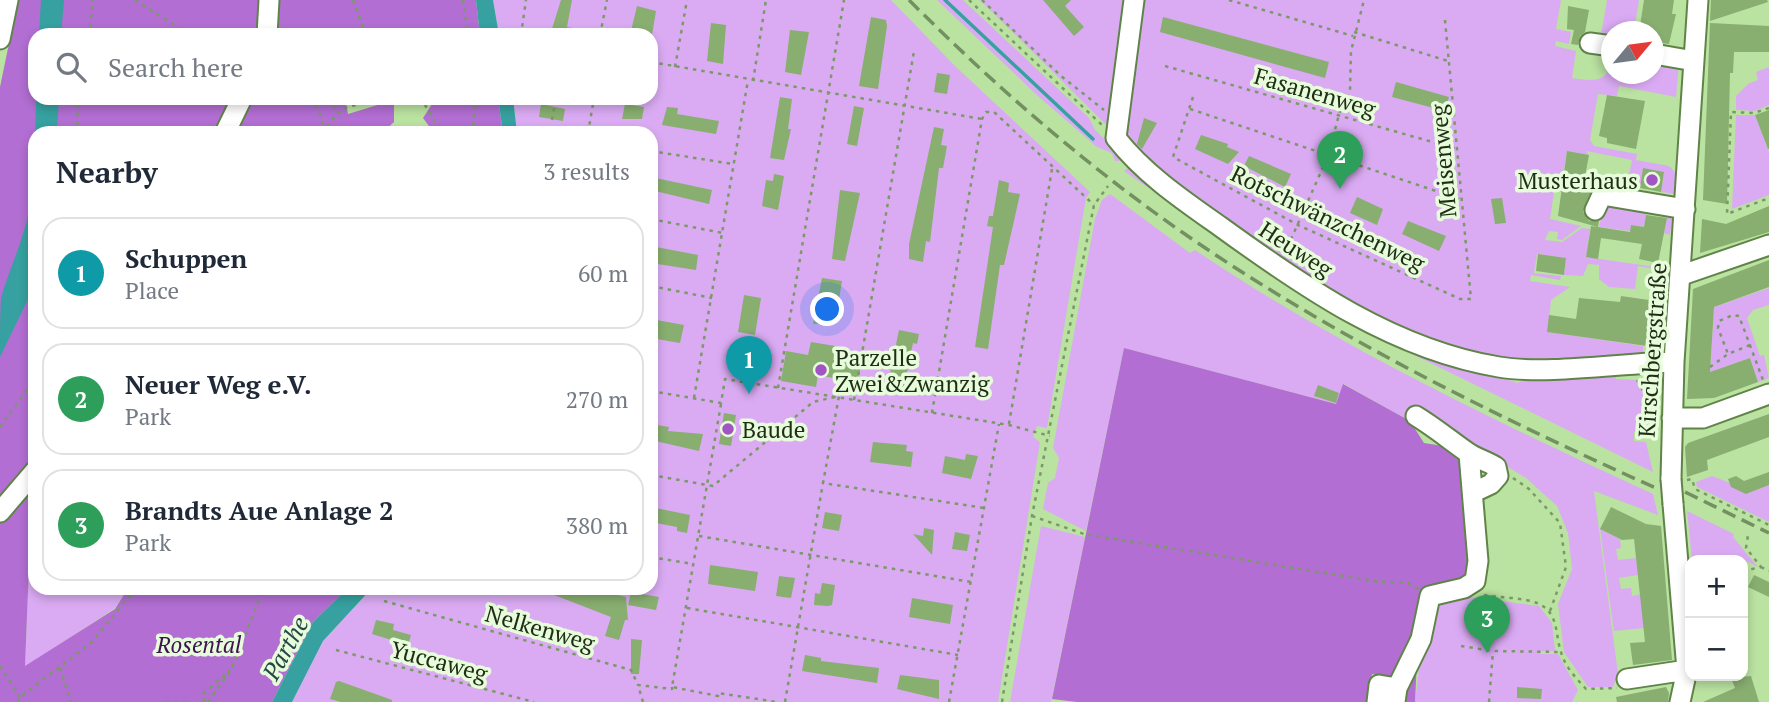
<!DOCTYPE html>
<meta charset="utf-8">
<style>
body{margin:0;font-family:"PT Serif",serif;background:#f6f6f7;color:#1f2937}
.controls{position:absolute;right:21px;bottom:21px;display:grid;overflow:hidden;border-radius:14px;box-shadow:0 4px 10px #0003}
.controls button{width:63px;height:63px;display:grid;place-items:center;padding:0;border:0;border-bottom:2px solid #e0e1e3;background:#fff;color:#1f2937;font:35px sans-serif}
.compass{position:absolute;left:1601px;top:21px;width:63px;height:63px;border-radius:50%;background:#fff;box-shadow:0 4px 10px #0003;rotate:61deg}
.you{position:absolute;left:828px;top:310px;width:24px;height:24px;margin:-18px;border:5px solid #fff;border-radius:50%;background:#1a73e8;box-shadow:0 0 0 10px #1a73e833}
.badge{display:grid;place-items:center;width:46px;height:46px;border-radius:50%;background:#7c3aed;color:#fff;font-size:23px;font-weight:700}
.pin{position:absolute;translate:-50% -58px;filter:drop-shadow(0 2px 4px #0008)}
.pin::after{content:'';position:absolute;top:37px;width:24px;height:21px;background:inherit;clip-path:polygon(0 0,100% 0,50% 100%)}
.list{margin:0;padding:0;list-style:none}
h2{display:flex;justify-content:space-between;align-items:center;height:91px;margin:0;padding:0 28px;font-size:30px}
h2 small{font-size:23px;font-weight:400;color:#747a83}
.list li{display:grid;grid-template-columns:46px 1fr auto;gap:21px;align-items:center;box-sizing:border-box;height:112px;margin:0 14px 14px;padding:0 14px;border:2px solid #e0e1e3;border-radius:21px}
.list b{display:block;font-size:26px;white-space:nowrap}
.list p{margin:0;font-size:23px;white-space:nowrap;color:#747a83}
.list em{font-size:23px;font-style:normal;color:#747a83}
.icon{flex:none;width:38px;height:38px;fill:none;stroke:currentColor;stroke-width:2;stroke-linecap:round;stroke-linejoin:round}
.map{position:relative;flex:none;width:1769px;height:702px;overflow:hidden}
.search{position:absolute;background:#fff;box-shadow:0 4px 10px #0003;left:28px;top:28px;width:630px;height:77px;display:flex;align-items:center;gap:18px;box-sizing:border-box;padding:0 24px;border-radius:21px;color:#747a83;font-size:26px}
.panel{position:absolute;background:#fff;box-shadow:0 4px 10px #0003;left:28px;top:126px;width:630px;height:469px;border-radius:21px}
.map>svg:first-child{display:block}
.green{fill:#daabf3}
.forest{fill:#b26ed2}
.water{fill:#36a1a0}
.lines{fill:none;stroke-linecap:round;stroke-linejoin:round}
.stream{stroke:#36a1a0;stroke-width:3.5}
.building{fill:#88ae70}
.minor-casing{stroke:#608448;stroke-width:23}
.path{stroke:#7b9968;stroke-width:2.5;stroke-dasharray:3.5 5;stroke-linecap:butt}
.minor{stroke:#fff;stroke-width:19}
.rail{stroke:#739061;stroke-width:3.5;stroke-dasharray:14 7;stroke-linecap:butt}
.minor-bridge-casing{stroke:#608448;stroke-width:23;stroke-linecap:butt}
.minor-bridge{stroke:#fff;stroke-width:19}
.poi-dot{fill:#a254c5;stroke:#e7fcdb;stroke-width:2.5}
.labels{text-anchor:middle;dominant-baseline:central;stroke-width:7;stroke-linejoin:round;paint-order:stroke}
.street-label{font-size:23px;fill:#1e2d14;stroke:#e7fcdb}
.poi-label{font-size:23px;fill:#1e2d14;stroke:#e7fcdb;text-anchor:start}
.park-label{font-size:23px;font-style:italic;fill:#3f1251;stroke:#e7fcdb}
.water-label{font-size:24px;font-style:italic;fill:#274747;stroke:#e7fcdb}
</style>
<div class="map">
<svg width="1769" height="702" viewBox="0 0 1769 702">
<rect width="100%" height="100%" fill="#bae2a1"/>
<path class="green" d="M493 0H891L955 66 1090 192 1086 198 1047 428 1037 426 1033 437 1040 442 998 702H292L323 641 372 588H651V133H517L513 98H651V35H499Z
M937 0H963L1089 118 1095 130 1122 155V161H1115L1112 153 1097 147 1039 97Z
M980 0H1561L1556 29 1571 32 1569 44 1556 41 1555 46 1576 51 1572 78C1589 81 1607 83 1610 65L1603 63 1605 50 1611 51 1612 74H1654V58L1679 63 1676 97 1619 86 1617 96 1598 94 1590 140 1594 146 1637 154 1636 160 1669 166 1678 175 1676 194 1661 192 1664 172 1644 169 1640 188 1627 185 1632 160 1586 151 1589 155 1567 151 1563 176 1591 182 1590 186 1563 181 1562 192H1554L1550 219 1590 228 1581 226 1562 240 1557 239 1558 232 1549 231 1545 240 1562 242 1582 228 1590 229 1586 257 1662 268 1660 277 1656 276V269L1638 266 1635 289 1609 287 1599 279V265L1588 264 1583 276 1564 275 1566 258 1537 254 1534 273 1561 276 1560 280 1531 275 1530 281 1570 287 1551 300 1548 332 1643 346V354L1522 365 1431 342 1301 276 1134 152Z
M1607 0H1639L1634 31 1612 32 1611 43 1600 41Z
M1769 67V105L1755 111 1736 110V96L1748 84 1758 80 1756 72Z
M1736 115H1755L1769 152V195L1732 209Z
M1131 165 1308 293 1491 374 1518 383 1533 373 1616 369V379L1658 381 1655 434 1634 432V441L1646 442 1653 472 1410 353 1299 292 1124 171Z
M1110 194 1190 253 1195 250C1339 347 1495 421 1653 494L1658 515 1594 491 1618 674 1613 687H1588L1564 652 1558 604 1572 569 1568 533 1557 506 1526 478 1480 450 1410 421 1344 384 1337 404 1124 348 1086 531 1043 509 1048 483 1055 478 1059 458 1053 448 1095 219 1102 200Z
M1604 204 1673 212 1670 235 1664 233 1668 213 1647 210 1644 227 1631 225 1630 231 1599 227Z
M1769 288V305L1753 310 1747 318 1760 356 1764 355 1769 378 1758 382 1750 358 1710 372 1714 307Z
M1712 476 1730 483 1746 494 1769 485V522L1697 487 1696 482Z
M1687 511 1734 534 1733 537 1758 567 1739 557 1737 560H1692Z
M1041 526 1085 537 1051 702H1010Z
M1600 529 1620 539 1621 548 1616 549 1618 560 1636 558 1638 575 1619 578 1621 589 1631 588 1632 596 1641 594 1644 628 1614 631Z
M35 562V588H128L115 608 25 667 29 566Z
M1461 596 1539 606 1552 623 1555 651H1540V654H1558L1578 690 1572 702H1415C1419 681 1421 613 1440 601 1446 597 1455 597 1461 596Z"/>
<path class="forest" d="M18 0H476L480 35H35V98H345L348 114 394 100V122L382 133H35V561L29 566 25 666 115 609 128 588H348L313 622 272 702H0V87Z
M436 98H498L503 133H434L423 118Z
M1124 348 1336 404 1343 384 1410 421 1424 443 1449 447 1464 461 1472 561 1463 580 1433 586 1418 640 1415 702H1399L1402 680 1372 674 1367 702H1077L1052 699Z"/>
<path class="water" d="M41 0H64L61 35H39Z
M476 0H493L499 35H480Z
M36 98H59L57 133H35V276L30 295 0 357C0 339 0 315 1 298 9 270 21 246 28 216 36 178 35 137 36 98Z
M498 98H513L517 133H503Z
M348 588H372L323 641 292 702H272L313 622Z"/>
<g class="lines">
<path class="stream" d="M945 0 1093 139"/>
</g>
<path class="building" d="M561 0H572L567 27 581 30 580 35H550Z
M1043 0H1071L1065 6 1084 27 1074 36Z
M1644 0H1674L1672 14H1676L1669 44 1654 42V32H1639Z
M1711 0H1767L1768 2 1710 21Z
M637 6 656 11 652 35H630Z
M1568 6 1589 10 1585 32 1580 36 1578 45 1571 44 1574 30 1567 29Z
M871 17 886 20 887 26 878 89 859 86Z
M1163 17 1329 62 1325 78 1160 32Z
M711 23 726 25 723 64 707 61Z
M1710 23 1769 26V52H1734L1733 73H1730L1727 204 1703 200Z
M790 30 809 32 801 75 785 72Z
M937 73 950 75 947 94 934 92Z
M1396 82 1449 97 1445 111 1392 97Z
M1607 95 1645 101 1636 149 1607 143V138L1599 136Z
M780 97 792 99 788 129H791L784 160 770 158Z
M541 104 565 109 563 121 539 117Z
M625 104 644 107 642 119H622Z
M854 106 864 108 857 146 847 144Z
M667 107 678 108 677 114 719 121 716 134 662 125Z
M1769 110V149H1768L1755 115Z
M1144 118 1157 123 1142 149 1137 144Z
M934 127 944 129 941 145 947 146 943 168H939L930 242 926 241 923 262 909 259V244Z
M1201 135 1228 144 1227 147 1239 152 1228 164 1195 149Z
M1567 151 1589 155 1583 187 1592 189 1583 212 1589 221H1599L1598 227 1630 232 1631 225 1644 227 1646 215 1667 218 1658 263 1639 259 1642 244 1601 238 1598 259 1586 257 1591 226 1598 227 1558 216Z
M1249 156 1291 174 1285 187 1244 166Z
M1643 168 1664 172 1661 192 1640 188Z
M774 174 784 176 778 210 762 206 766 180 773 181Z
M651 177 712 190 709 204 651 190Z
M999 180 1009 183 1008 192 1020 194 1004 265H1000L988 349 975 347 993 227 987 226 989 216H993Z
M840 190 860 193 845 261 832 259Z
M1357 197 1383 209 1377 225 1350 213Z
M1502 198 1506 223 1495 224 1491 199Z
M1769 206V232L1700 253 1702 219 1726 224Z
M1408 221 1446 236 1439 251 1402 234Z
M651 246 698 255 696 270 651 263Z
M1538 254 1566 258 1564 275 1536 271Z
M1769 260V287L1714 307 1710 372 1750 358 1758 382 1714 398 1687 399 1693 289Z
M822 278 842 281 835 324H813Z
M744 295 761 298 755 335 738 332Z
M1621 296 1656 301 1652 341 1647 346 1547 332 1549 315 1576 319 1579 298 1620 302Z
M651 319 684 325 680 343 651 338Z
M899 330 919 334 917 344 913 343 903 391 887 388Z
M811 342 835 346 833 360 861 365 855 395 841 393 843 380 818 375 816 387 781 381 786 351 808 355Z
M1318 385 1339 393 1336 403 1314 396Z
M724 413 736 415 731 446 719 444Z
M1769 414V437L1707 460 1708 470 1687 477 1685 447 1688 443Z
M657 425 669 427 668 431 703 434 699 451 651 440 652 426Z
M873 442 907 445 906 451 913 452 911 467 870 462Z
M966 454 978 456 971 479 942 473 945 456 965 460Z
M1769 472V485L1746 494 1731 487 1728 479 1736 476 1744 481Z
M651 507 690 515 687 533 677 531V527L651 522Z
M1611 507 1646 524 1661 526 1672 660 1633 665 1630 643 1645 642 1634 539 1622 540 1600 529Z
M825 512 842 515 839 531 822 528Z
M924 528 934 530 932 555 913 534 923 536Z
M955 532 970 535 967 551 952 549Z
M710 565 758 572 755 591 708 584Z
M1754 575 1769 582V597L1748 587Z
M779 576 795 578 791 598 776 596Z
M822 583 835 585 832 605 828 606 814 605 815 593 820 594Z
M536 588H590L626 597 628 620H625L619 640 605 636 611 617Z
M631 592 659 597 656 610 628 605Z
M912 598 953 605 950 624 909 617Z
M376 620 394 624 393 630 411 635 408 645 372 634Z
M631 639 642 640 639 674H631Z
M805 655 821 658V661L879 668 877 683 802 671Z
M900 675 939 680V699L897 689Z
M1751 676 1759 702H1703L1735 688 1731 678Z
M339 681 392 700V702H341L330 699 336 682Z
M1517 687 1542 689 1541 699 1517 698Z
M1666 687 1669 693 1668 702H1617L1616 697Z"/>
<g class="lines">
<g class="minor-casing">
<path id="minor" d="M1134 0 1116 138C1144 174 1184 201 1221 227 1305 288 1395 350 1499 367 1548 375 1621 363 1674 362
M267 35 269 0
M0 39 8 0
M1590 43 1612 46
M1654 54 1694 61
M225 133 242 98
M1595 210 1602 195 1685 209
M1682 275 1769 245
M1416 416C1434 427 1450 440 1467 452 1475 458 1487 461 1496 467L1498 476 1491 484 1474 492
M1672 418H1703L1769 394
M1671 479 1674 362 1698 0
M1673 504 1687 670 1680 702
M0 512 35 471
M1627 679 1687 670
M1397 688 1421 639 1430 596 1464 588 1475 581 1478 561 1469 454
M1377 702 1379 685 1397 688 1395 702"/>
</g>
<path class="path" d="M135 0 190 35
M353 0 366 35
M463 0 468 35
M969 0 1102 125
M982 0 1061 76 1104 110
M1229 0 1353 36
M1354 32 1448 61
M89 35 93 0
M521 35 526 0
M600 35 607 0
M651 62 982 119
M1165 66 1457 149
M675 67 687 0
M753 81 766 0
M1193 97 1173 157 1298 225 1460 299H1471L1445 20
M300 98 342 109
M409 98 425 105 442 133
M316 105 325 128 323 133
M1769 108 1754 113 1731 112 1727 214 1769 198
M1190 109 1463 200
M552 120 556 98
M77 133 78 98
M321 133 342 109 379 98
M469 133 473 128 476 98
M588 133 594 98
M651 151 733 164
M651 219 723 233
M1284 255 1328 156 1341 107 1350 90 1351 51 1364 0
M651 286 712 298
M1659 343 1655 335 1657 313 1663 308
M1750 345 1728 354 1718 328 1719 321 1733 315 1739 316 1763 380
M1710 367 1728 354
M1637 380 1656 414
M778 388 844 0
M651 391 721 403 725 379 1009 425 1050 436
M694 398 748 80
M854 400 914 51
M721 404 672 687 718 696V693L777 702
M932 413 982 119 986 112H994L1094 205
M1009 424 1052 169
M0 427 35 379
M651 475 713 486 813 402 839 396 823 483 984 508
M1513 478 1529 489 1560 523 1566 567 1550 611
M1687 480 1692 479 1695 489 1769 525
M1032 516 1084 534 1374 581 1408 583 1418 589
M699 536 971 582
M651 557 693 564
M1761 567 1769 571
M1743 571 1761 567 1746 548 1748 535
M1484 595C1500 598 1524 597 1539 604 1559 613 1555 635 1561 652 1565 667 1576 678 1586 689L1617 688
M384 601 631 670 638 685
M687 608 958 655
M1461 646 1493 651 1560 652
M336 650 534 702
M0 666 20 697
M60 668 71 702
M18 702 20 697 92 642 136 588
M166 702H191
M204 702 203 694 230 670
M208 702 232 668 264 588
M643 702 638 685 672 689V687
M785 702 823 483
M949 702 999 424
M1002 702 1032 516 1094 205 1108 186
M1489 702 1493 651"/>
<use href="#minor" class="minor"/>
<path class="rail" d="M909 0C993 84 1082 162 1179 230 1328 334 1493 415 1658 489
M1685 492 1769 533"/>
<g class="minor-bridge-casing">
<path id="minor-bridge" d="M1671 479 1673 504"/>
</g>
<use href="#minor-bridge" class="minor-bridge"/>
</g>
<g class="poi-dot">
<circle cx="1652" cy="180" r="7"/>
<circle cx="821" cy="370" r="7"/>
<circle cx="728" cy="429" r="7"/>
</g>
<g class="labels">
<g class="street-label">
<text transform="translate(1315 92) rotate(16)">Fasanenweg</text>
<text transform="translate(1443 161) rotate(-95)">Meisenweg</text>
<text transform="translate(1328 218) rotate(26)">Rotschwänzchenweg</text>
<text transform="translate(1296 249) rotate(33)">Heuweg</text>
<text transform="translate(1652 350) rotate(-86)">Kirschbergstraße</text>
<text transform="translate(540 628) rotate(16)">Nelkenweg</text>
<text transform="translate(439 661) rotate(15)">Yuccaweg</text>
</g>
<g class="poi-label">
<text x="1638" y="180" text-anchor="end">Musterhaus</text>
<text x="835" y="357">Parzelle<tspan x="835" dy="26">Zwei&amp;Zwanzig</tspan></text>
<text x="742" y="429">Baude</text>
</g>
<g class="park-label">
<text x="199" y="644">Rosental</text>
</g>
<g class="water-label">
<text transform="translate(285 648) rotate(-61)">Parthe</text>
</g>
</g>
</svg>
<div class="controls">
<button>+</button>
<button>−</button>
</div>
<svg class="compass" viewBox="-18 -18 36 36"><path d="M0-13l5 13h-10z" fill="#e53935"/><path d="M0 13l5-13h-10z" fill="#747a83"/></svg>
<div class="you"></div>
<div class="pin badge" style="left:749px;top:394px;background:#0f9aa8">1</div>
<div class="pin badge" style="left:1340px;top:189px;background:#2e9e5b">2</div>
<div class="pin badge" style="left:1487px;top:653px;background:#2e9e5b">3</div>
<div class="search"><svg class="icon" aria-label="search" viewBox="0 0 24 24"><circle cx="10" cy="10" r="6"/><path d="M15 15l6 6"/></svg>Search here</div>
<section class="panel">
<h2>Nearby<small>3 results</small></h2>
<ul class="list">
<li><span class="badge" style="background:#0f9aa8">1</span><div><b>Schuppen</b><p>Place</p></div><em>60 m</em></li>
<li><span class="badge" style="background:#2e9e5b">2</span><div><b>Neuer Weg e.V.</b><p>Park</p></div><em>270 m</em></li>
<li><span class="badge" style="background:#2e9e5b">3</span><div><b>Brandts Aue Anlage 2</b><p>Park</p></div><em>380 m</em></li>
</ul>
</section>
</div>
